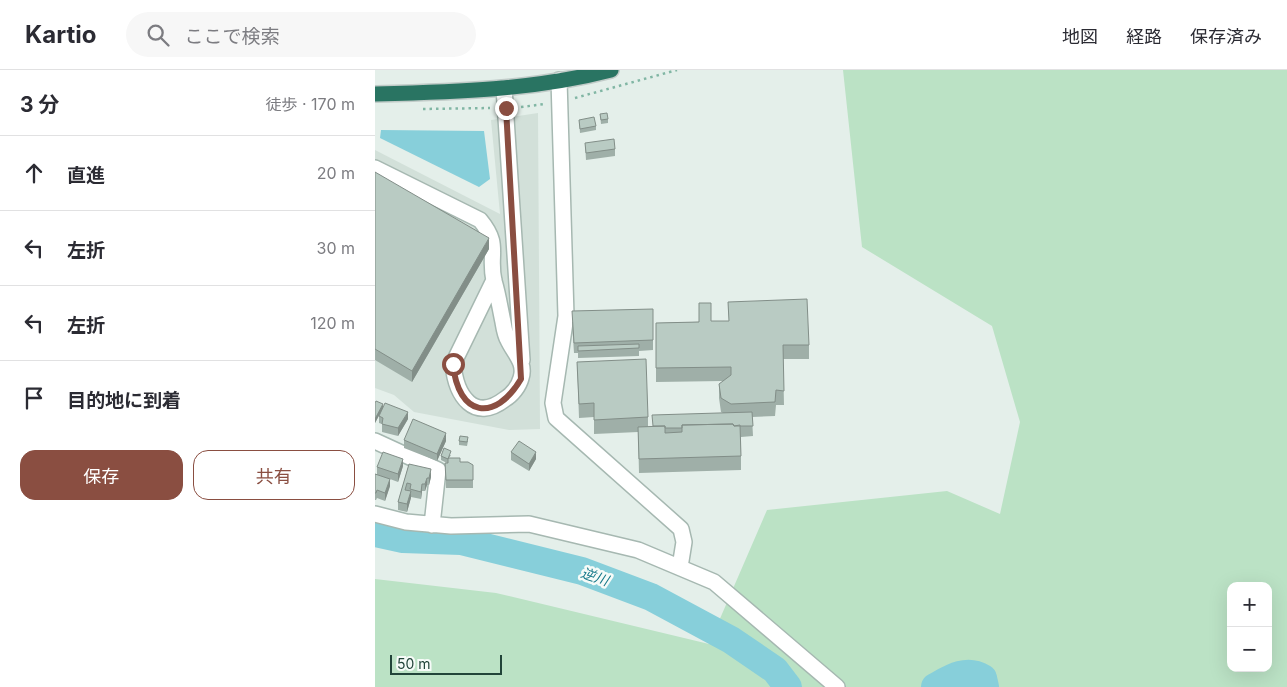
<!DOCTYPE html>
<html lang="ja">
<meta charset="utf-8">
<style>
body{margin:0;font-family:Inter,"Noto Sans JP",sans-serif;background:#f7f7f7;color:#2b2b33}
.controls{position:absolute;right:15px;bottom:15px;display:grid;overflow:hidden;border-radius:10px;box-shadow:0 5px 20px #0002}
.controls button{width:45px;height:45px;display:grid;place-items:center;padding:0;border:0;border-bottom:1px solid #e1e1e2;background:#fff;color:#2b2b33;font:25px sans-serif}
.scale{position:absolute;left:15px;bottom:12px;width:112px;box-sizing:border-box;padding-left:5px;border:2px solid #214439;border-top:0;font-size:14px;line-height:18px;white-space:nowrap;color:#214439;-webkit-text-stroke:4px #f6fbf8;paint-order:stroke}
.stop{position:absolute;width:15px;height:15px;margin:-11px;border:4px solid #8a4e41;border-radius:50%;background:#fff}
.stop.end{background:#8a4e41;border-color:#fff;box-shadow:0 1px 5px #0008}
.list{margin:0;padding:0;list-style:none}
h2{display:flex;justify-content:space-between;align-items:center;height:65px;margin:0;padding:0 20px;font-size:21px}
h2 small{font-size:16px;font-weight:400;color:#7c7c81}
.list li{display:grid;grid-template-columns:32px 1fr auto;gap:15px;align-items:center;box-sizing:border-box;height:75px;padding:0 20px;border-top:1px solid #e1e1e2}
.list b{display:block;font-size:19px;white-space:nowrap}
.list em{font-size:16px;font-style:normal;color:#7c7c81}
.actions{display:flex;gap:10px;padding:15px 20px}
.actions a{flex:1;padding:11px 0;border:1px solid #8a4e41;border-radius:15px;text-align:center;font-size:18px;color:#8a4e41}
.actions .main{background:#8a4e41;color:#fff}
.icon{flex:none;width:28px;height:28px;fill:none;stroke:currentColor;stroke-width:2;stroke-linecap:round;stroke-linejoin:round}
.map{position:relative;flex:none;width:912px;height:617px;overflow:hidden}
header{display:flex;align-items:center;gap:30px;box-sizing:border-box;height:70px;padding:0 25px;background:#fff;border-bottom:1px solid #e1e1e2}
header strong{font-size:24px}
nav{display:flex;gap:28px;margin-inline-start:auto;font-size:18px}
.search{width:350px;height:45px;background:#f7f7f7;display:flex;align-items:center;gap:12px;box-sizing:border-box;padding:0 18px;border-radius:28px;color:#7c7c81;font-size:19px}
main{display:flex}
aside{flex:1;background:#fff}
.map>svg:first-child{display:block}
.built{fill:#d2e0d9}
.green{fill:#bbe2c5;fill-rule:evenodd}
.water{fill:#87cfda}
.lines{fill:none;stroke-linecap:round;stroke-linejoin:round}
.river{stroke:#87cfda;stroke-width:28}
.minor-casing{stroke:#a6b8b1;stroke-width:18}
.highway-casing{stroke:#c1cbc8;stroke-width:18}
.path{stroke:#81b6a4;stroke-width:2.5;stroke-dasharray:2.5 4;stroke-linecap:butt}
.minor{stroke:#fff;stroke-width:15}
.highway{stroke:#297462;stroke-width:15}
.wall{fill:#9fafa8}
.shaded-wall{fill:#828e88}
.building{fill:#b9cbc3;stroke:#828e88}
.route{stroke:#8a4e41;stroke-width:6}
.labels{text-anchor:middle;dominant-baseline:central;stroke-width:5;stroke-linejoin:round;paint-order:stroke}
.water-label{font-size:14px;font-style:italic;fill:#137788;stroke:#f6fbf8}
</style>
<header>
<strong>Kartio</strong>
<div class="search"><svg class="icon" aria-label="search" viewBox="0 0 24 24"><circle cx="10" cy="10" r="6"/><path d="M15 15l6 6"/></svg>ここで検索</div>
<nav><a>地図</a><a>経路</a><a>保存済み</a></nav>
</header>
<main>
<aside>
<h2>3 分<small>徒歩 · 170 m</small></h2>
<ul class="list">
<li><svg class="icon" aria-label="ahead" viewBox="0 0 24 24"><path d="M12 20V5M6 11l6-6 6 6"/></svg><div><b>直進</b></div><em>20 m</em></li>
<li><svg class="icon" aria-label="left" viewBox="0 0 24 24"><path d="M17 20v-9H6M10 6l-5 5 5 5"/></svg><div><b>左折</b></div><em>30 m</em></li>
<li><svg class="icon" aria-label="left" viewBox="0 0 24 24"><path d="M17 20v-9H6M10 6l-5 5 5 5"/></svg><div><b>左折</b></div><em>120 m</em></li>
<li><svg class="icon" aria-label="arrive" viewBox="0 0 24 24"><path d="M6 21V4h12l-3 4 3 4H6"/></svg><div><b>目的地に到着</b></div></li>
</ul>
<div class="actions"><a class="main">保存</a><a>共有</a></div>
</aside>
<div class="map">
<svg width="912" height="617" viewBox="0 0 912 617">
<rect width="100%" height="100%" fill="#e4efea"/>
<path class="built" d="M163 43 165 359 134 360 39 342 19 325 0 318V80L125 144 116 50Z"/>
<path class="green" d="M468 0H912V617H0V509L121 523 334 574 392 440 572 421 625 444 645 352 617 256 487 177ZM856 516H893V598H856Z"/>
<path class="water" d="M6 60 109 61 115 109 104 117 5 68Z"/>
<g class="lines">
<path class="river" d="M0 463 28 469 86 471 207 501 276 527 356 570 400 600 413 617
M560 617C576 608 591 598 608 608L610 617"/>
<g class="minor-casing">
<path id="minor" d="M184 10 191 246 178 333 181 348 306 459 309 472 305 497
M129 18 147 290
M0 98 105 150C126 175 113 184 119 211 123 224 125 238 128 252 129 258 130 265 133 270 139 283 151 293 146 308 144 316 137 325 130 329 99 353 81 326 78 294L119 210
M0 371 63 400 57 455
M0 444 31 452 76 456 154 454 263 480 339 512 462 617"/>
</g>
<g class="highway-casing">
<path id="highway" d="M0 24C79 22 159 20 236 0"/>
</g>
<path class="path" d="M200 28 302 0
M146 37 170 34
M48 39 115 38"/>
<use href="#minor" class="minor"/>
<use href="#highway" class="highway"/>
</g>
<path class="wall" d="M225 44 233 49V53L226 54Z
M204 50 221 56V60L205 63Z
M210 73 240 79V86L211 90Z
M0 102 114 179 37 312 0 290Z
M353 232 434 275V289H408L409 335H401L400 346 377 347 378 366 366 367V400L264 403 263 362 219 364V347L204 348 202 292 273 347V357L277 356 348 343 346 342 344 328V314L348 311 281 312V253L354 251Z
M278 239V280L264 281V286L203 288V283H199L197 252Z
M0 333 8 338 33 349 23 366 7 362V354L4 353V346L7 340 0 353Z
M29 370 71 371 62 391 29 378Z
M84 371H93L92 376 84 375Z
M136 382 161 389 154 401 136 390Z
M76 385 74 388 85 392 98 395V418H71L70 393H72L66 390V386Z
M34 394 56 407 54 415H52L50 421H47L46 429 36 427 32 442 23 440V432Z
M28 396 23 412 15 409V416L10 431 2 428 1 430H0V404H2V397Z"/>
<path class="shaded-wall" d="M114 168V179L37 312V301Z
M8 334V338L0 353V349Z
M33 342V349L23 366V358Z
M71 363V371L62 391V384Z
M161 382V389L154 401V394Z
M28 389V396L23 412V404Z
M56 399V407L54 415V408Z
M52 408V415L50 421V414Z
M15 409V416L10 431V423Z
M47 414V421L46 429V422Z
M36 421V428L32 442V434Z"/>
<path class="building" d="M232 43 233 49 226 50 225 44Z
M219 47 221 56 205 59 204 50Z
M239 69 240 79 211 83 210 73Z
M0 102 114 168 37 301 0 279Z
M432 229 434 275H408L409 321 401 320 400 332 356 334 346 328 344 314 356 305V297L281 298V253L324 252V233H336V251H354L353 232Z
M278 239V270L199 273 197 241Z
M264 274V278L203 281V276Z
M271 289 273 347 219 350V333L204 334 202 292Z
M1 331 8 334 0 349V333Z
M10 333 33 342 23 358 7 354 8 348 4 346Z
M377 342 378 356H359L358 354 307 355V358H290V356H278L277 345Z
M38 349 71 363 62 384 29 370Z
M358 354 359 356 365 355 366 386 264 389 263 357 290 356V363L307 362V355Z
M85 366 93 367 92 372 84 371Z
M144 371 161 382 154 394 136 382Z
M69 378 76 381 73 389 66 386Z
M8 382 28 389 23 404 2 397Z
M73 388H85V392H93L98 395V410H71L70 393H73Z
M34 394 56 399 54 408H52L50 414H47L46 422 35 419 36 414 32 413 30 420 36 421 32 434 23 432Z
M0 404 15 409 10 423 2 420 1 423H0Z"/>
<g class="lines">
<path class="route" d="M78 294C83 347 120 353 146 309L131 38"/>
</g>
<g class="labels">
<g class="water-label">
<text transform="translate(220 506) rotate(19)">逆川</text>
</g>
</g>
</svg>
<div class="controls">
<button>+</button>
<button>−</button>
</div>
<div class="scale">50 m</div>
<div class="stop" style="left:78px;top:294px"></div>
<div class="stop end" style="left:131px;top:38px"></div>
</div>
</main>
